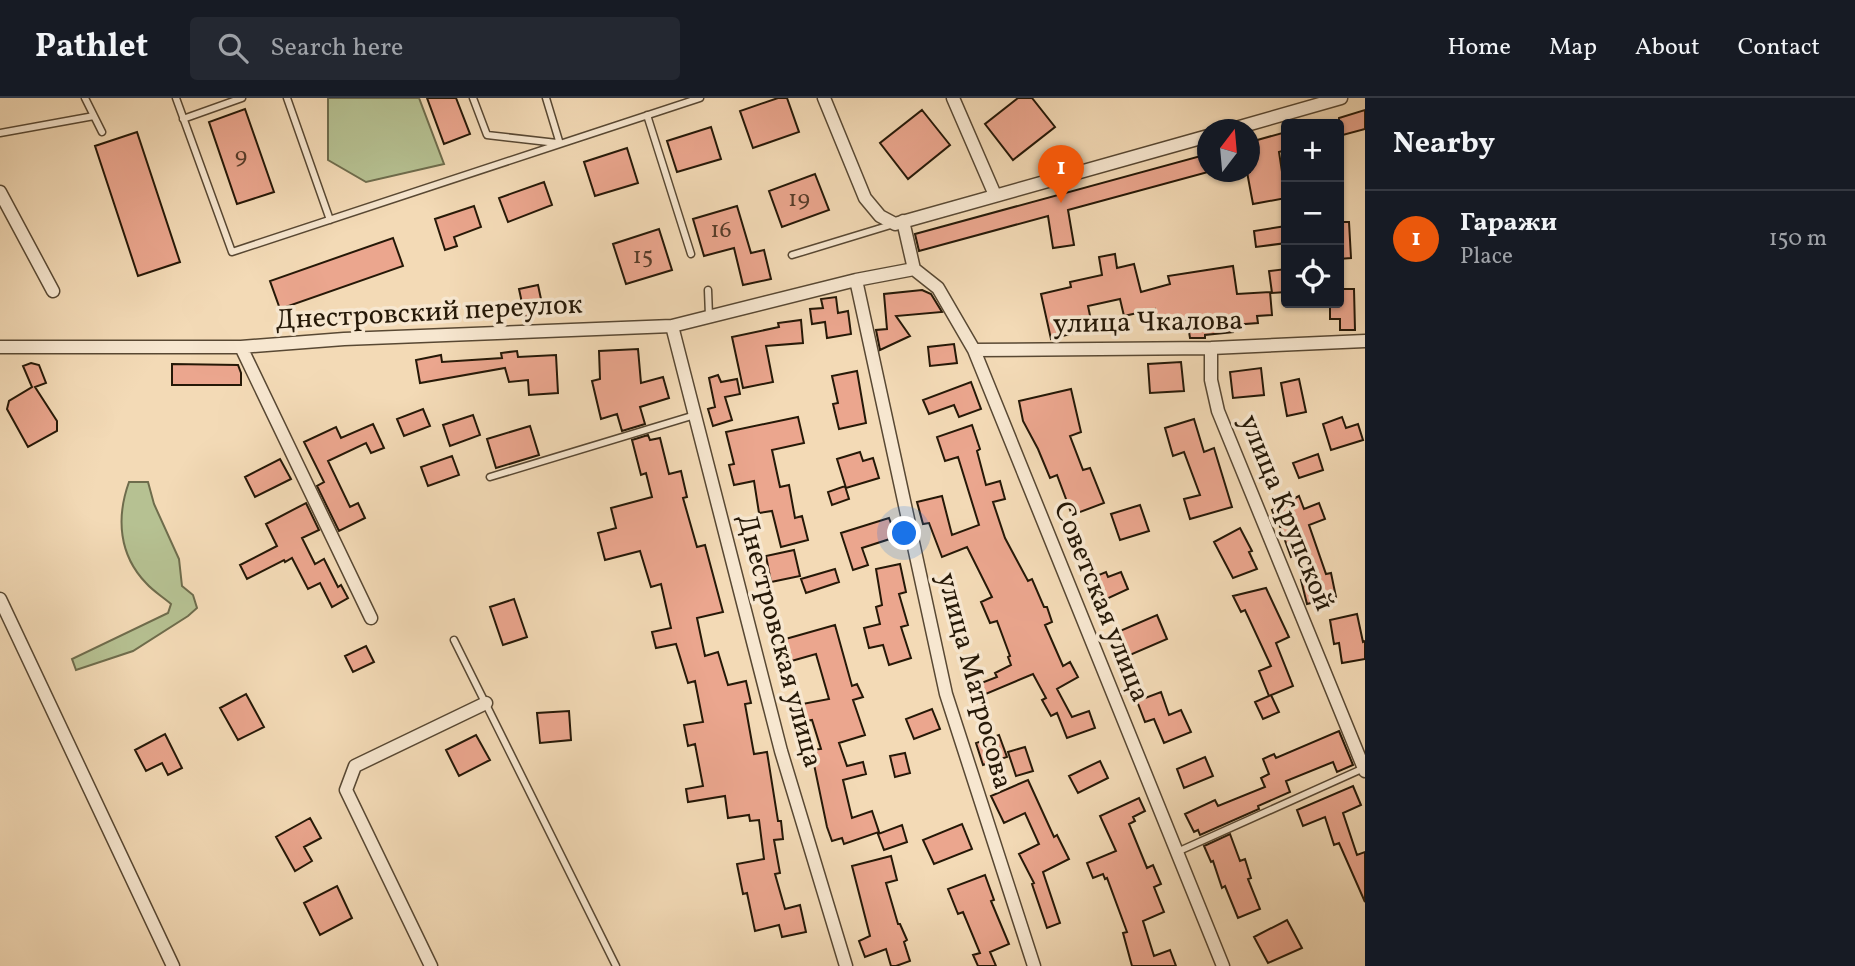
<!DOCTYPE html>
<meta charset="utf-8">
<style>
body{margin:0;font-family:Vollkorn,serif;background:#242831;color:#f1f3f6}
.controls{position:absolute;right:21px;top:21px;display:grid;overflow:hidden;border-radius:7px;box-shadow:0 2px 5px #0004}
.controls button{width:63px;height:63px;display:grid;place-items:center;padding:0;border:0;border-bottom:2px solid #363941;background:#171b24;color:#f1f3f6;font:35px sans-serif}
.compass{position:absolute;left:1197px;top:21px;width:63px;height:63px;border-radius:50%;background:#171b24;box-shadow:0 2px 5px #0004;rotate:16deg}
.you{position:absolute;left:905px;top:436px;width:24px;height:24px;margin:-18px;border:5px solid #fff;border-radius:50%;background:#1a73e8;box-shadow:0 0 0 10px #1a73e833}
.badge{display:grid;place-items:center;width:46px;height:46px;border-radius:50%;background:#ea580c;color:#fff;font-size:23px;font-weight:700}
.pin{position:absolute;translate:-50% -58px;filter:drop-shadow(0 2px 4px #0008)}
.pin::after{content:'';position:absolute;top:37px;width:24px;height:21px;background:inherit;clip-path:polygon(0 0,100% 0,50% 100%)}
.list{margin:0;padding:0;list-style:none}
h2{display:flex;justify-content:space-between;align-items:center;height:91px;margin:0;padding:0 28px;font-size:30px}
h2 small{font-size:23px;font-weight:400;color:#9ea1a6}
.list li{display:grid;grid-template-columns:46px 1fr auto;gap:21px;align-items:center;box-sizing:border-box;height:98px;padding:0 28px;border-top:2px solid #363941}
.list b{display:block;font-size:26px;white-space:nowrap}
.list p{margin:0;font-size:23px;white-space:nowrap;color:#9ea1a6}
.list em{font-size:23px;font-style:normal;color:#9ea1a6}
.icon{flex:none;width:38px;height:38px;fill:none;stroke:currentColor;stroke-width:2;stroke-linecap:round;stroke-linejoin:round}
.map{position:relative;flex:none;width:1365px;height:868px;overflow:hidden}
header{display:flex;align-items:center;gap:42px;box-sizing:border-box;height:98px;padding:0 35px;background:#171b24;border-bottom:2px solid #363941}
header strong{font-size:33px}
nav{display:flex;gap:38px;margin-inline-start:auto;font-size:24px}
.search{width:490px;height:63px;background:#242831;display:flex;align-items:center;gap:18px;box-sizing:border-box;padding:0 24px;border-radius:7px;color:#9ea1a6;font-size:26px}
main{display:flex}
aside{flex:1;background:#171b24}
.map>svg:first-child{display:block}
.green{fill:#b6c192;stroke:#6e6c4c;stroke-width:2}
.building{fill:#eba68e;stroke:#251807;stroke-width:2}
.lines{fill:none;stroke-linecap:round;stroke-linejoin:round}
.lane-casing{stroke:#584833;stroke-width:9}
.street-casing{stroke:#584833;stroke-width:15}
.lane{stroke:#f7e7d0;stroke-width:6}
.street{stroke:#f7e7d0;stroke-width:12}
.labels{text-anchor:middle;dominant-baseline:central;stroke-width:7;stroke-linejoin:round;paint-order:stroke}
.number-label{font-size:24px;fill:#563c29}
.street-label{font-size:28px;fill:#251807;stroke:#f7e7d0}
</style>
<header>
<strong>Pathlet</strong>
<div class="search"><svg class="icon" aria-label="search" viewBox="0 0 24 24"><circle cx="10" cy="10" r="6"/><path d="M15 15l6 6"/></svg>Search here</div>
<nav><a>Home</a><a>Map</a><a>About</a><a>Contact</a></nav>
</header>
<main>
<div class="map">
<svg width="1365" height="868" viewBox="0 0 1365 868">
<rect width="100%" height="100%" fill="#f3dab6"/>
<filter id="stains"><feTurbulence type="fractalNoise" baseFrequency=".00286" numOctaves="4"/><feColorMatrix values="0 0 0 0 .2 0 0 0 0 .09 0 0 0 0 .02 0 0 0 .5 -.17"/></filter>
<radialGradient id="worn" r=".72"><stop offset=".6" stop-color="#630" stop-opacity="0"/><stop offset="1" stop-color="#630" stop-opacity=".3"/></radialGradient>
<path class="green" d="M328 0H419L444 66 366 84 328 62Z
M129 384H148L154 406 179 461 182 488 193 497 197 510 188 518 133 553 76 572 72 561 168 515 171 506C163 499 153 493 146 485 119 457 116 420 129 384Z"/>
<path class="building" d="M427 0H456L470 36 444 46Z
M778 0H787L799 34 753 50 740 13Z
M1018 0H1032L1055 29 1013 62 985 26Z
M245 11 274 94 237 106 209 24Z
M922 12 950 47 908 81 880 45Z
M1365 12V31L1339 38V20Z
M711 29 721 61 677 74 667 43Z
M137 34 180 164 138 178 95 48Z
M1286 34V52L1279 54 1286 100 1253 106 1247 74H1250V44Z
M627 50 638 85 595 98 584 64Z
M1208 56V74L1068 112 1074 147 1053 150 1048 118 919 153 915 136Z
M815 76 829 112 782 129 769 93Z
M544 84 552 107 508 124 499 100Z
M474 108 481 129 454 139 457 148 445 152 435 121Z
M737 108 751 155 764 152 771 181 743 187 734 150 704 158 693 121Z
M1339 124H1349L1351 160 1339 161Z
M1286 128V145L1256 149 1254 133Z
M659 131 672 172 626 186 613 146Z
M393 140 403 168 280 211 270 183Z
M1115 156 1117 170 1134 166 1141 194 1170 186 1168 178 1233 168 1237 196 1270 194 1272 217 1257 218 1258 225 1232 227 1233 234 1205 237V240H1190L1187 221 1160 229 1155 211 1124 218 1120 201 1088 208 1092 227 1073 230 1074 235 1051 241 1041 196 1071 189 1070 184 1102 177 1099 159Z
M1286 171V194L1272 195 1269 173Z
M538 187 544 215 525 219 519 191Z
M1339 191H1354L1355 232H1340V221H1330V205H1339Z
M922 192 931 196 942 214 896 218 910 238 880 252 876 232 887 231 884 196Z
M836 199 838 215 848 213 851 236 827 240 825 224 812 226 810 211 823 210 821 201Z
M801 222 803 245 766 248 773 284 743 290 732 239 779 229 778 225Z
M954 246 957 265 930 268 928 249Z
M638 251 641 285 663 279 669 300 640 309 645 326 622 333 617 316 601 321 592 283 600 281 599 253Z
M517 253 518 259 556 257 558 295 529 297 528 282 509 284 505 270 420 285 416 262 441 257 442 264 502 260 501 255Z
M1181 264 1184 293 1150 295 1148 266Z
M31 265 39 267 46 285 35 289 57 323V333L28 349 7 311 9 303 32 289 23 268Z
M172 266 238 267 241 275V287H172Z
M1261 270 1264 297 1233 300 1230 274Z
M857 273 866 325 839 331 833 306 838 305 832 278Z
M718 277 721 284 737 281 740 296 725 299 732 322 713 328 708 311 715 309 709 280Z
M1299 281 1306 314 1287 318 1281 285Z
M971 284 981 311 959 319 954 307 929 316 923 302Z
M1071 291 1081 334 1070 338 1083 372 1090 370 1104 405 1072 417 1057 377 1050 380 1038 351 1023 323 1019 303Z
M423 311 430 328 404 338 397 321Z
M473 317 480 337 450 348 443 327Z
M798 319 804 345 772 352 780 389 789 387 795 420 802 418 808 442 781 449 772 413 759 415 754 383 734 387 729 367 734 366 726 334Z
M1342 319 1346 330 1358 326 1363 342 1331 352 1323 326Z
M1194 321 1204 354 1214 350 1232 409 1190 421 1184 401 1200 397 1184 354 1173 358 1165 330Z
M373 326 384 350 371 355 366 345 328 363 350 409 358 405 365 420 339 433 317 388 324 384 304 344 336 329 341 340Z
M972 327 980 351 977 353 986 387 1000 383 1005 401 993 404 1005 440 1028 483 1032 481 1044 509H1047L1052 524 1045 527 1063 568 1070 564 1078 579 1057 591 1072 619 1089 613 1095 630 1067 640 1057 615 1051 618 1042 602 1046 600 1033 576 981 598 976 587 997 579 995 575 1011 567 1008 559 1010 558 997 523 990 525 981 504 992 499 967 449 942 459 929 425 923 426 917 404 942 398 952 437 979 427 958 359 945 363 937 339Z
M530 328 539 357 496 370 487 341Z
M648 337 650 342 660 340 669 376 681 373 687 399 683 400 697 449 705 447 723 514 697 520 705 558 718 554 728 587 746 583 751 605 745 606 754 656 767 654 778 723H781L783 741 774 742 780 775 775 776 785 811 800 807 806 834 782 839 779 827 755 833 747 795 743 796 737 766 764 761 759 722 750 723 749 717 728 720 725 698 688 704 686 691 703 688 695 646 688 648 684 627 703 624 695 583 688 585 676 546 656 550 652 534 671 530 661 486 651 489 640 453 605 462 598 435 616 430 611 410 652 399 646 375 641 377 632 342Z
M860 354 863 363 873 360 879 380 846 390 837 361Z
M1318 356 1323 372 1299 380 1293 365Z
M452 358 459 377 428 388 421 369Z
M280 361 291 381 255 399 245 379Z
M845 388 849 401 832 407 828 394Z
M1299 398 1304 411 1319 405 1325 421 1309 427 1326 476 1331 475 1336 499 1307 506 1301 482 1311 480 1303 454 1291 459 1278 423H1276L1272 412Z
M306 405 319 432 302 440 315 466 324 461 338 489 341 487 348 500 332 509 320 485 308 491 292 460 285 464 284 462 247 481 240 467 277 448 266 426Z
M1140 407 1149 433 1120 442 1111 416Z
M889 420 896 439 862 450 868 467 853 472 841 435Z
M1240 430 1252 453 1249 454 1257 471 1233 480 1214 444Z
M794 452 800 478 771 484 766 458Z
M900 466 906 494 899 496 908 527 901 529 911 560 889 567 883 547 869 550 864 530 880 526 876 509 882 507 876 471Z
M835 471 839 484 806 495 801 481Z
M1106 474 1108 479 1121 474 1128 491 1100 504 1089 481Z
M1266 490 1289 539 1276 545 1293 588 1269 598 1259 573 1271 568 1245 512 1241 514 1233 498Z
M514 501 527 539 503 547 490 509Z
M1357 516 1363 544 1365 543V561L1342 565 1339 545 1334 546 1330 522Z
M1157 517 1167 541 1123 560 1113 536Z
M835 527 852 588 857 586 863 599 853 602 865 637 839 645 847 668 863 664 866 676 843 682 852 720 872 713 879 734 844 746 842 740 832 743 827 729 811 652 821 651 812 622 800 624 797 607 829 601 816 556 788 564 782 542Z
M366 548 374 564 353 574 345 558Z
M1161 594 1169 617 1181 612 1191 634 1164 645 1154 621 1145 624 1137 603Z
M246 596 264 629 238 642 220 610Z
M1271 597 1279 614 1263 621 1255 604Z
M932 611 940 631 914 641 906 621Z
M569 613 571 642 540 645 537 615Z
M1339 633 1353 667 1337 674 1333 664 1286 683 1290 694 1258 708 1259 711 1200 737 1198 732 1194 734 1185 716 1215 702 1218 708 1265 689 1261 680 1269 676 1263 661 1274 656 1276 660Z
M165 636 182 670 168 677 162 665 146 673 135 652Z
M476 637 490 662 459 678 446 652Z
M999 637 1007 659 983 667 976 645Z
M1025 649 1033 673 1016 678 1008 654Z
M905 655 910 675 895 679 890 658Z
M1205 659 1213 678 1184 690 1177 671Z
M1100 663 1108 680 1078 695 1069 678Z
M1028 682 1054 739 1057 737 1069 761 1043 774 1060 825 1047 830 1032 786 1034 785 1019 756 1039 746 1025 715 1004 725 991 698Z
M1353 688 1361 707 1343 715 1357 757 1365 754V804L1339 745 1334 747 1325 719 1303 728 1297 712Z
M1139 700 1145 713 1133 719 1135 723 1129 726 1147 770 1153 767 1161 786 1154 789 1164 814 1143 823 1154 858 1170 852 1176 868H1132L1123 835 1127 834 1107 780 1105 781 1103 776 1093 780 1087 765 1116 753 1100 718Z
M310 720 321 740 304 749 312 763 295 773 276 739Z
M962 726 972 751 934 766 923 742Z
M902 727 907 744 884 752 878 736Z
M1230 736 1240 763 1245 761 1251 780 1248 781 1260 811 1238 820 1225 788 1222 790 1213 763 1211 764 1204 748Z
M891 758 897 782 886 785 898 826H900L907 842 904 844 910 863 896 868H891L886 851 865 859 859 843 870 838 852 768Z
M985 777 994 802 991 803 1009 846 990 854 996 868H978L973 857 980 855 963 814 958 816 948 791Z
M337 788 352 820 320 837 304 805Z
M1287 822 1302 850 1268 865 1254 839Z"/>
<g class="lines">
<g class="lane-casing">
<path id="lane" d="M85 0 102 34
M176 0 232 154 560 46
M287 0 330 122
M473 0 487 37 557 45
M546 0 560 46 700 0
M647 17 691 156
M183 21 242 0
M0 35 94 18
M792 157 894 126
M708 192 709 218
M490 379 695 317
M454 542 616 868
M1177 754 1364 670"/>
</g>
<g class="street-casing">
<path id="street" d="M824 0 865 100 880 118 895 126 1208 38
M953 0 995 97
M1229 32 1341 0
M0 94 53 193
M903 123 914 171
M914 171 938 190 974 252 1223 868
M856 182 946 596 1034 868
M672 228 781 653 846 868
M0 249H241L344 241 672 228 856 182 914 171
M241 249 371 520
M1211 250V282L1218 313 1365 673
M974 252 1211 250 1365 243
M0 501 173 868
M431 868 346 692 355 668 486 605"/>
</g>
<use href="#lane" class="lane"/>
<use href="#street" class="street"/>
</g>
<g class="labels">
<g class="number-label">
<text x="241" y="59">9</text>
<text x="799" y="102">19</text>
<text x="721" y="133">16</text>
<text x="643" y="159">15</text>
</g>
<g class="street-label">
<text transform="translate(429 215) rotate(-3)">Днестровский переулок</text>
<text transform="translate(1148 225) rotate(-1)">улица Чкалова</text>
<text transform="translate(1286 415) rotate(68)">улица Крупской</text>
<text transform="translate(1101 504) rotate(68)">Советская улица</text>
<text transform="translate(779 543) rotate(75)">Днестровская улица</text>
<text transform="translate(974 583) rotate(75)">улица Матросова</text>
</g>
</g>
<rect width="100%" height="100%" filter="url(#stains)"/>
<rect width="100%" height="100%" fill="url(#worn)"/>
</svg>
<div class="controls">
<button>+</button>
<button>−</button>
<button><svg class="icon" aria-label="locate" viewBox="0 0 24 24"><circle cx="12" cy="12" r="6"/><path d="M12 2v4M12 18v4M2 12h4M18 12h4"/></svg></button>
</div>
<svg class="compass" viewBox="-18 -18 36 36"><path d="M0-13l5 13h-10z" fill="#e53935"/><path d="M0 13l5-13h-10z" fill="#9ea1a6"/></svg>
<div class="you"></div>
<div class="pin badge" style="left:1061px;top:105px">1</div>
</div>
<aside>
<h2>Nearby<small></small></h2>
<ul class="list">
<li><span class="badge">1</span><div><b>Гаражи</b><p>Place</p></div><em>150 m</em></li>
</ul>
</aside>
</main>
